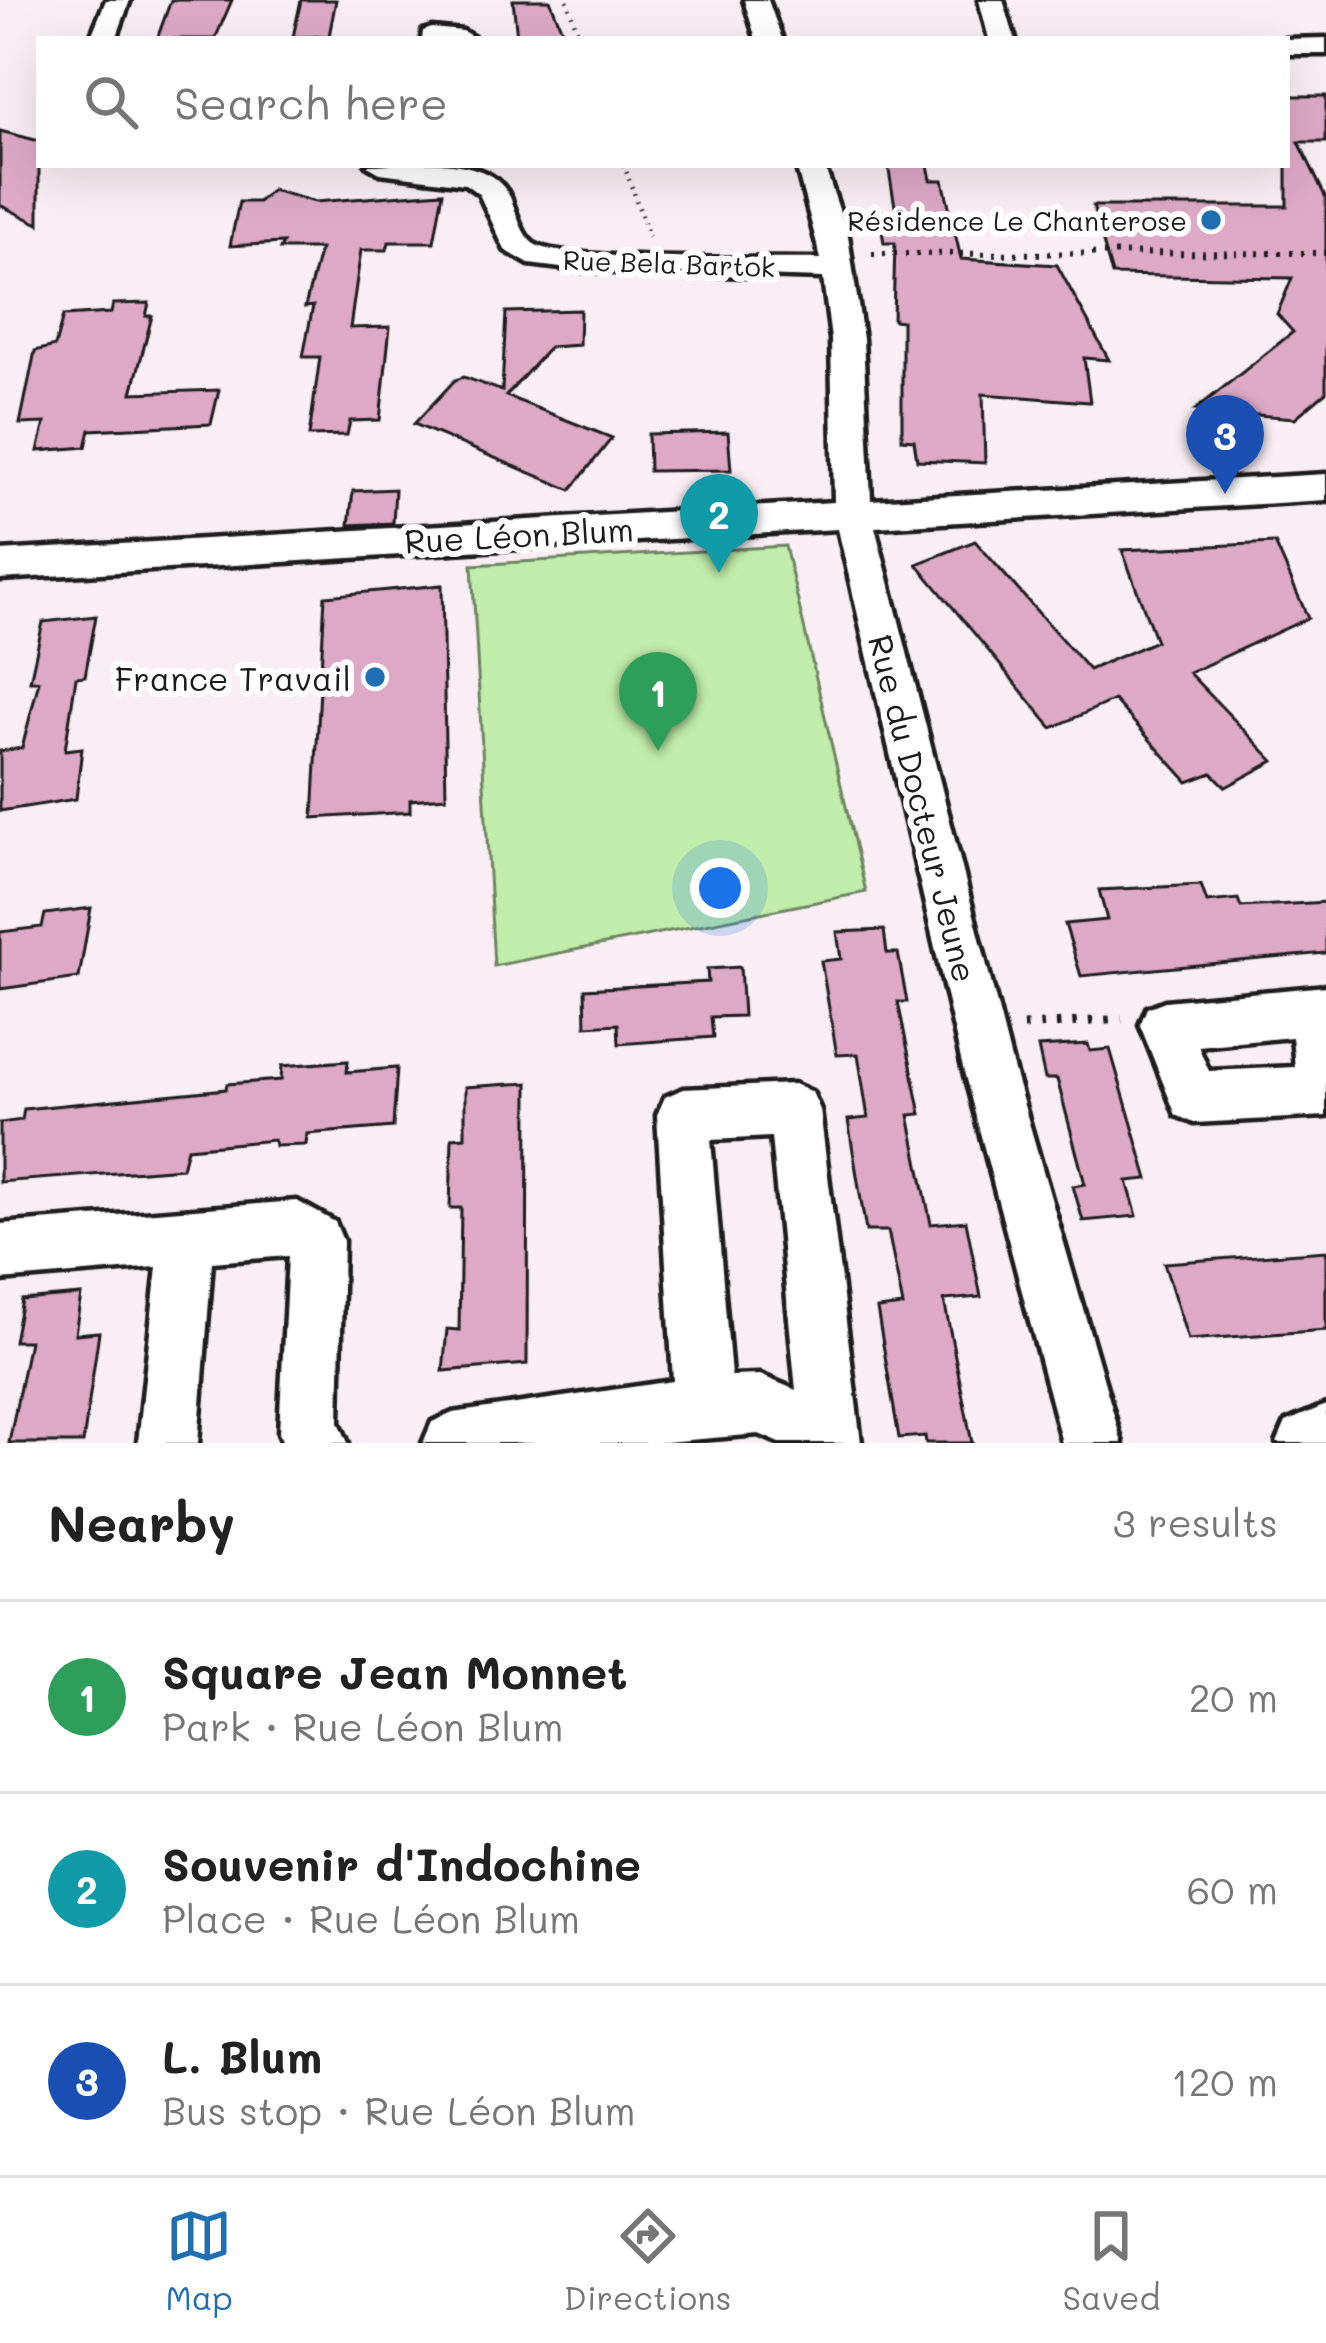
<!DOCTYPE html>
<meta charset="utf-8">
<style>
body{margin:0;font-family:Mali,sans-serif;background:#f2f2f2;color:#222}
.you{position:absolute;left:720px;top:888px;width:42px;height:42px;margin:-30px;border:9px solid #fff;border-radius:50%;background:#1a73e8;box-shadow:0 0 0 18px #1a73e833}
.badge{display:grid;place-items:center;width:78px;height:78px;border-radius:50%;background:#1f6fb2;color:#fff;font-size:39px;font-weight:700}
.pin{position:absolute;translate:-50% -99px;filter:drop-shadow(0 3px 6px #0008)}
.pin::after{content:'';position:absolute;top:63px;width:42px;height:36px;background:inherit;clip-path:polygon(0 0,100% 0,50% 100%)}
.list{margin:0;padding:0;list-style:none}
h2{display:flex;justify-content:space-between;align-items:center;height:156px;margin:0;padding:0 48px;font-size:51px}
h2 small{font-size:39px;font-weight:400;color:#767676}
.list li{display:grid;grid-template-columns:78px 1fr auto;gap:36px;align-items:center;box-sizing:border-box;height:192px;padding:0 48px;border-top:3px solid #e0e0e0}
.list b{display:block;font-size:45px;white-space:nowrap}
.list p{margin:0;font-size:39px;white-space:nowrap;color:#767676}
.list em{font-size:39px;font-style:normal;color:#767676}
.icon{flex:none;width:66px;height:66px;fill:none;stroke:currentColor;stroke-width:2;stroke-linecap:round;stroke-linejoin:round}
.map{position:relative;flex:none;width:1326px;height:1443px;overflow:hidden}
.search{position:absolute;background:#fff;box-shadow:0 12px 48px #0002;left:36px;right:36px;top:36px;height:132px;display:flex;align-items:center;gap:30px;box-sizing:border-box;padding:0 42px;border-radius:0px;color:#767676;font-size:45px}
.sheet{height:732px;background:#fff}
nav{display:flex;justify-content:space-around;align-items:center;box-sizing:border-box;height:168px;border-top:3px solid #e0e0e0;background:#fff;font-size:33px;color:#767676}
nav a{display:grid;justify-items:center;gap:6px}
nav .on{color:#1f6fb2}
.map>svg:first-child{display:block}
.green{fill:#c1edaa;stroke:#6e8463;stroke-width:3}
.building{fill:#dda9c5;stroke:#1c1c1c;stroke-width:3}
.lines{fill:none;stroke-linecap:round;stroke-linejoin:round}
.minor-casing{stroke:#1c1c1c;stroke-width:9}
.path-far2{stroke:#1c1c1c;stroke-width:4.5;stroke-dasharray:1.5 6;stroke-linecap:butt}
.path-far1{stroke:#1c1c1c;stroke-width:6;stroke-dasharray:3 8;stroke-linecap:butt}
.path{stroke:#1c1c1c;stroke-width:9;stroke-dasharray:4.5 12;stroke-linecap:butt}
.minor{fill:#fff;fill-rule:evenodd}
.poi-dot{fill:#1f6fb2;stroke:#fff;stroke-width:4.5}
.labels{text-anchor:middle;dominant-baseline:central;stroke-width:12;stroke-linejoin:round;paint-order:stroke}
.far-poi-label{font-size:27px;fill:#1c1c1c;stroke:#fff;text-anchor:end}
.far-street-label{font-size:27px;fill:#1c1c1c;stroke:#fff}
.street-label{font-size:33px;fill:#1c1c1c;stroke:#fff}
.poi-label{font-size:33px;fill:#1c1c1c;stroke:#fff;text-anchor:end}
</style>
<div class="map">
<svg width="1326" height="1443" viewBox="0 0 1326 1443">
<rect width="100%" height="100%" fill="#f8eef3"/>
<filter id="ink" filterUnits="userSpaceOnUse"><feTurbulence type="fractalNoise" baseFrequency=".00833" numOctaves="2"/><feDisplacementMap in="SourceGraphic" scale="24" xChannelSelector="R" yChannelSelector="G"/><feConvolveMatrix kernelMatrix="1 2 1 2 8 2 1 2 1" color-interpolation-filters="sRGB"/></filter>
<g filter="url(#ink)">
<path class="green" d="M785 546 866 892 494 966 472 565Z"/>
<path class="building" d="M171 0H232L215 39H157Z
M301 0H336L329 36 293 37Z
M513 0H550L564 35 517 37Z
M1287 96H1326V142H1299L1326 198V392L1295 418 1195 410 1293 332 1277 314 1292 278 1112 275 1093 206H1287Z
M0 131 39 141V224L0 205Z
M888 165H928L931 180H943L961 259 1057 265 1109 360 1084 358 1090 402 983 394 985 463 917 460 914 440 902 439V321L893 320 895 243H884L879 212H896Z
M272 190 315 202 443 192 434 242H389L387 250H361L350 328 390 327 380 420 350 421 347 435 309 436 320 357H303L313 306 305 307 320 249H280L283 243 230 246 239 202H258Z
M149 303 146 316H152L132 393 219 390 211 424 90 430 86 447 38 451 45 423 20 424 35 351 55 346 63 316 111 313 113 304Z
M580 310 579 345 550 347 506 396 612 438 571 490 414 424 455 380 464 377 502 391 506 312Z
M728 432 731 470 649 471 648 434Z
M395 489 393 523 349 525 353 491Z
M975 541 1089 670 1156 641 1122 550 1275 543 1308 618 1189 673 1274 761 1226 787 1212 773 1188 782 1114 700 1052 728 917 564Z
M442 585 446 797 410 800V812L313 818 325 596Z
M96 616 85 676 76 677 65 750 82 748 76 799 0 811V751L22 748 39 681H30L43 622Z
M1201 885 1207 902 1238 899 1241 907 1326 902V953L1081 976 1065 924 1107 920 1099 890Z
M91 908 79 978 0 989V932L42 927 45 914Z
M884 930 887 953H898L907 1002H898L921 1114 909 1115 931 1224 966 1221 981 1297 944 1300 972 1443H926L925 1436 899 1438 877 1309 903 1306 888 1231H866L848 1120 868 1118 858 1054 837 1055 821 961 841 959 837 932Z
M740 967 743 1016 711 1017 713 1037 619 1044 618 1024 586 1026 585 989 708 982 707 969Z
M1088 1044 1090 1051 1110 1049 1148 1179 1127 1181 1137 1216 1083 1221 1073 1186 1085 1184 1057 1079H1045L1038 1047Z
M348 1061 347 1072 397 1068 393 1127 307 1134 306 1145 275 1146 274 1140 187 1148 182 1168 0 1182V1123L22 1120 24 1109 226 1089 227 1084 281 1080 282 1066Z
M528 1083 527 1364 443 1371 447 1329 459 1330 461 1208H450L452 1138 465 1137V1087Z
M1326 1251V1330L1188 1340 1164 1263Z
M81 1295 75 1334 99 1332 83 1443H9L29 1341H14L22 1300Z"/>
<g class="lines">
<g class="minor-casing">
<path id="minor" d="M106 0H130L116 39H90Z
M744 0H768L782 39H756Z
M979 0H1003L1015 39H989Z
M432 28 463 31 476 39H422L423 31Z
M1326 38V54H1287L1285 39Z
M366 165C409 165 487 150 510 197 516 211 522 238 536 245 567 262 772 258 821 259L796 165H824L848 236 863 339 871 500 1326 474V500L875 527 1012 1064 1122 1443H1062L962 1064 838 529 0 579V551L834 502 831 339 823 278 585 271 529 264 505 250 479 194 465 184 380 173Z
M1326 986V1116L1194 1123 1176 1115 1140 1025 1147 1008 1165 1001ZM1292 1037 1295 1067 1209 1071 1198 1046Z
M794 1084 812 1092 820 1110 861 1443H780L759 1434 654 1443H423L432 1422 453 1413 673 1381 657 1115 665 1097 683 1089ZM771 1137 796 1390 760 1375 731 1376 711 1140Z
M297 1201 335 1222 343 1241 339 1422 348 1443H283L279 1433 288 1256 212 1262 198 1443H138L157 1267 0 1280V1224Z
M1326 1405V1443H1277L1286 1422Z"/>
</g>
<path class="path-far2" d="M567 0 580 39
M624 165 650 240"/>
<path class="path-far1" d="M872 254 1326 253"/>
<path class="path" d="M1023 1026 1122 1019"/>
<use href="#minor" class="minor"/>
</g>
</g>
<g class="poi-dot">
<circle cx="1211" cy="220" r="12"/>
<circle cx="375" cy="677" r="12"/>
</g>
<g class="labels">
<g class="far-poi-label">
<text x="1187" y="220">Résidence Le Chanterose</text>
</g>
<g class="far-street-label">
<text transform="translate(669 263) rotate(2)">Rue Bela Bartok</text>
</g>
<g class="street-label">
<text transform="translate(519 534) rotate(-3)">Rue Léon Blum</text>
<text transform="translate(924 808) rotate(76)">Rue du Docteur Jeune</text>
</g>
<g class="poi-label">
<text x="351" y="677">France Travail</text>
</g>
</g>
</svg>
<div class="you"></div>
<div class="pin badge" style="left:658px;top:751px;background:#2e9e5b">1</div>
<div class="pin badge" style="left:719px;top:573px;background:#0f9aa8">2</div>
<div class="pin badge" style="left:1225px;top:494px;background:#1a4fb4">3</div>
<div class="search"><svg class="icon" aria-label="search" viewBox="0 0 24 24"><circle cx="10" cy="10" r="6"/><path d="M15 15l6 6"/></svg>Search here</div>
</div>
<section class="sheet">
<h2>Nearby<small>3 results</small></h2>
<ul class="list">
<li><span class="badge" style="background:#2e9e5b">1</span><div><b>Square Jean Monnet</b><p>Park · Rue Léon Blum</p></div><em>20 m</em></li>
<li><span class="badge" style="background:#0f9aa8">2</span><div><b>Souvenir d'Indochine</b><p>Place · Rue Léon Blum</p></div><em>60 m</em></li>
<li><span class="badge" style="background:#1a4fb4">3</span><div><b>L. Blum</b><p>Bus stop · Rue Léon Blum</p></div><em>120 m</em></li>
</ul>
</section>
<nav>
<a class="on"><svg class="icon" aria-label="map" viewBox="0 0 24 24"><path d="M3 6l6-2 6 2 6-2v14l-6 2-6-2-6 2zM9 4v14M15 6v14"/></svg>Map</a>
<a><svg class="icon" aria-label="directions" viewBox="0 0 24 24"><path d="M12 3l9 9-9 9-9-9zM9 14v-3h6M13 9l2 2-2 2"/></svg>Directions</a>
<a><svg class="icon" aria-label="saved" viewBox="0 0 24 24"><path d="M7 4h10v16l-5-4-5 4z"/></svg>Saved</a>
</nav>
